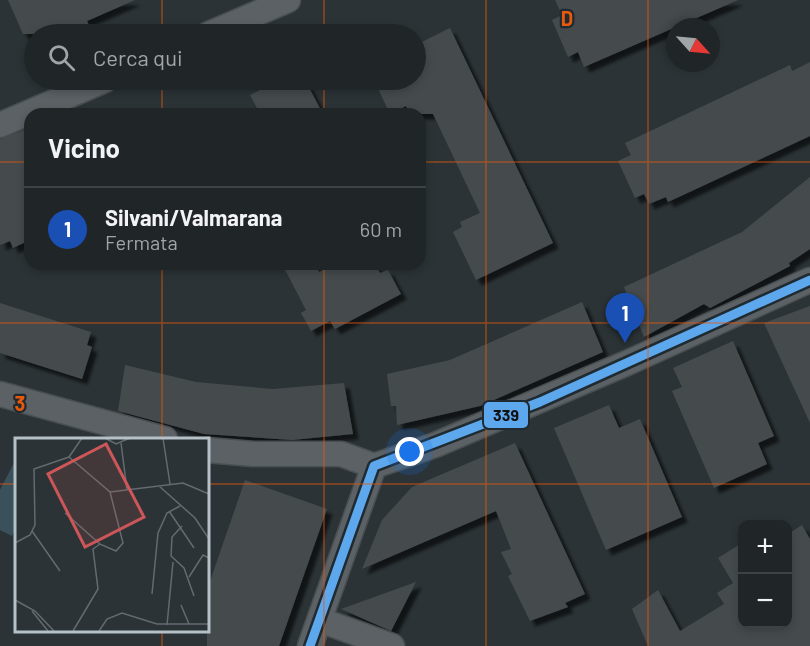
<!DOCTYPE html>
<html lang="it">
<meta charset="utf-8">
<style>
body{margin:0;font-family:Barlow,sans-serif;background:#2d3234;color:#f1f3f6}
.controls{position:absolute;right:18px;bottom:18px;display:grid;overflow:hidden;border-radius:12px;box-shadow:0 3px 9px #0003}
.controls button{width:54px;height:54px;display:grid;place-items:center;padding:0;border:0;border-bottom:2px solid #3d4345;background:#202628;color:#f1f3f6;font:30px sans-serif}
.compass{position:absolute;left:666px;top:18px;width:54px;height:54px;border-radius:50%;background:#202628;box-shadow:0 3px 9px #0003;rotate:117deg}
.you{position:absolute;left:410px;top:452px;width:21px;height:21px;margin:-15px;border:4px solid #fff;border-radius:50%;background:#1a73e8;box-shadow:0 0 0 9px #1a73e833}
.badge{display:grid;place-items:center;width:39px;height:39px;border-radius:50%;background:#b45309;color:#fff;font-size:20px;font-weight:700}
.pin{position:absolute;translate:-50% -50px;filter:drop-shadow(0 2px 3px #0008)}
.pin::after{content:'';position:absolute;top:32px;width:21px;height:18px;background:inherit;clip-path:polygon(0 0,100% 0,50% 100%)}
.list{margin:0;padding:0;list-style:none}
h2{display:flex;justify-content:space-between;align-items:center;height:78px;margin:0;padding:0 24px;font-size:26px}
h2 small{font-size:20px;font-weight:400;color:#a2a5a8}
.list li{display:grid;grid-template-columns:39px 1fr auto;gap:18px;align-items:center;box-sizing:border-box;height:84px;padding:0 24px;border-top:2px solid #3d4345}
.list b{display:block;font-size:22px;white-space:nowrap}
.list p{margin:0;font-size:20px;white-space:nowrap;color:#a2a5a8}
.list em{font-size:20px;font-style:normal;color:#a2a5a8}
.icon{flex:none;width:33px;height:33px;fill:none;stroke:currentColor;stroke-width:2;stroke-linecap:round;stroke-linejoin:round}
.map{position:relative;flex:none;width:810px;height:646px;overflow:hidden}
.search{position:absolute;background:#202628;box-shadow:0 3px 9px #0003;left:24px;top:24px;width:402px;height:66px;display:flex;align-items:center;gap:15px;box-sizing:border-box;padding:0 21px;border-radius:33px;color:#a2a5a8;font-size:22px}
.panel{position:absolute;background:#202628;box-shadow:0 3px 9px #0003;left:24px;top:108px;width:402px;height:162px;border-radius:18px}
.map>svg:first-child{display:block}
.water{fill:#3a515c}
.building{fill:#444b4e;filter:url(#shadow)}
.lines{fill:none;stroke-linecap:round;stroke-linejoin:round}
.minor-casing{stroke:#494f51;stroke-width:27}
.minor{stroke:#5b6165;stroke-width:24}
.bus-1-casing{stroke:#1f2a31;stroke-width:14}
.bus-1{stroke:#5da7ec;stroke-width:9}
.grid{fill:none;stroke:#e8590c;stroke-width:1.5;stroke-opacity:0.55}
.inset-road{fill:none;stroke:#636b70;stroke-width:1.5}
.view{fill:#cc5658;fill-opacity:0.15;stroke:#cc5658;stroke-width:3}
.inset-edge{fill:none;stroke:#b6c0c7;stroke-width:3}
.grid-label{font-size:20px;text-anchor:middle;font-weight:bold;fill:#e8590c;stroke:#1f2a31;stroke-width:4.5;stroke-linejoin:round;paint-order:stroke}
.line-badge{stroke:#1f2a31;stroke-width:2}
.pale-badge-label{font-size:16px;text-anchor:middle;font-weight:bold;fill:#111}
</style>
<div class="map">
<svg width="810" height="646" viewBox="0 0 810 646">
<defs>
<filter id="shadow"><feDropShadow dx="5.5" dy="5.5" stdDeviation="1.5" flood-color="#0009"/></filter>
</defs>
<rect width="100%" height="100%" fill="#2b3336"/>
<path class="water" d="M16 459V527L12 536 0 530V490Z"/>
<path class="building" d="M8 0H135L87 21 93 34H23Z
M555 0H738L584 67 578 52 568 57 552 20 562 15Z
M450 28 553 243 476 280 453 232 462 227 460 222 480 213 433 114H410L406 106 390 114 374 80H416V45Z
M810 62V136L668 202 666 197 649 204 644 194 635 198 618 161 631 155 625 143 790 65 792 71Z
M255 80H305L323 114H260L250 95 260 90Z
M30 128V240L13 248 10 241 0 245V139Z
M810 177V249L789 263 790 266 710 308 704 304 644 337 624 287 742 232Z
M282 264H315L319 272 336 264H375L380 273 388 270 401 294 335 329 330 321 311 331 301 313 306 310Z
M582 302 603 352 480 406 397 425 396 406H391L387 374 450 360Z
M0 303 91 332 87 345 92 347 82 379 0 353Z
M810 306V423L764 323Z
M733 341 774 436 758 443 767 464 714 488 672 391 682 387 673 368Z
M125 365 196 382 273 389 344 383 353 434 292 440 204 434 118 411Z
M609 405 619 428 640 419 682 517 606 550 554 428Z
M515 443 585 594 565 603 568 607 530 621 508 576 512 574 501 552 511 549 496 511 362 569 382 520 412 487Z
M245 480 327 509 279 646H207V590Z
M802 525 810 539V646H648L632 609 658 590 680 631 724 604 717 593 733 583 718 558 742 543V624H788V534Z
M416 582 391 631 341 609Z"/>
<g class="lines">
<g class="minor-casing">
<path id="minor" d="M209 34 288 0
M0 125 105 80
M0 394 165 439
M207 450 253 454H341L374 466 435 445 627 363 810 280
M320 620 392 646
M310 646 374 466"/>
</g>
<use href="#minor" class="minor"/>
<g class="bus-1-casing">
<path id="bus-1" d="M310 646 374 466 540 402 810 280"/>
</g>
<use href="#bus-1" class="bus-1"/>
</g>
<path class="grid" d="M162 0V34M324 0V34M486 0V646M648 0V646M162 80V114M324 80V114M0 162H30M420 162H810M162 264V439M324 264V646M0 323H810M0 484H16M207 484H810M162 630V646"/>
<g transform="translate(15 438)">
<rect width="194" height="194" fill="#2b3336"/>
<path class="inset-road" d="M90 0 101 6 115 0M148 0 155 46M106 5 112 52M54 19 95 54 108 105 101 113 85 106 78 111 83 151 58 193M54 19 67 0M144 48 180 80 194 101M95 54 168 45 194 56M154 73 179 110M50 75 85 106M167 88 157 99 156 118 169 130 179 158M17 93 45 133M0 105 15 97 20 87 19 31 54 19M174 139 188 117 194 120M137 156 143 95 152 75 165 68M0 162 20 173 39 193M166 167 174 186M17 173 33 193M152 187 158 124M84 193 92 181 107 175 142 186H194"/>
<path class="view" d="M91 6 129 79 70 109 33 36Z"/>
<rect width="194" height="194" class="inset-edge"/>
</g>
<g class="grid-label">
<text x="567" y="26">D</text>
<text x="20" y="411">3</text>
</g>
<rect class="line-badge" x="483" y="401" width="46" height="28" rx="6" fill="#5da7ec"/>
<g class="pale-badge-label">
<text x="506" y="421">339</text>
</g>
</svg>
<div class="controls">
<button>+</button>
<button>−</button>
</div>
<svg class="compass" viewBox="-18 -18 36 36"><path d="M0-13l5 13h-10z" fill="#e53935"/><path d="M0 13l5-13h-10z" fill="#a2a5a8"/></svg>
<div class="you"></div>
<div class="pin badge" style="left:625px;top:343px;background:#1a4fb4">1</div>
<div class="search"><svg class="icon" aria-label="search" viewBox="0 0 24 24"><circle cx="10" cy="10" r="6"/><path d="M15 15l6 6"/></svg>Cerca qui</div>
<section class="panel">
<h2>Vicino<small></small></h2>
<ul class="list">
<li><span class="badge" style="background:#1a4fb4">1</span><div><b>Silvani/Valmarana</b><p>Fermata</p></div><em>60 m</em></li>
</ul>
</section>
</div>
